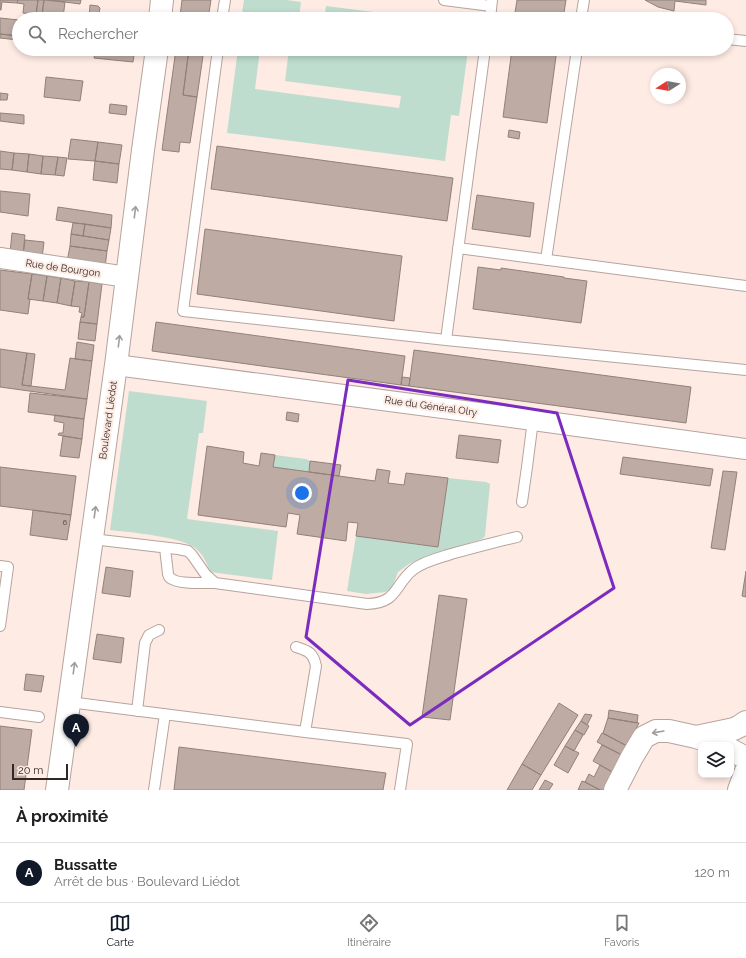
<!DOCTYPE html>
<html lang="fr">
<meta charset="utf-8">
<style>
body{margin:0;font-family:Raleway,sans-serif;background:#f2f2f2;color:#202124}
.controls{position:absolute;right:12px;bottom:12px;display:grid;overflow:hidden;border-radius:8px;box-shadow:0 2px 6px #0003}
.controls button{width:36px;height:36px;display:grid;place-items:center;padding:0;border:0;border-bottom:1px solid #e0e0e0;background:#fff;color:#202124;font:20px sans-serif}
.compass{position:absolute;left:650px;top:68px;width:36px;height:36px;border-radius:50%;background:#fff;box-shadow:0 2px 6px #0003;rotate:259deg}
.scale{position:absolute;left:12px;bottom:10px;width:56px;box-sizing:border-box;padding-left:4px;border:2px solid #2f2826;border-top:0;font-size:11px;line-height:14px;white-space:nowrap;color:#2f2826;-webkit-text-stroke:3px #feebe4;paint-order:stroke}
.you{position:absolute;left:302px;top:493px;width:14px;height:14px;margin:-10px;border:3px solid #fff;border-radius:50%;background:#1a73e8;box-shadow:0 0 0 6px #1a73e833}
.badge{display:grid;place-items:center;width:26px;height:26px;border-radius:50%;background:#111827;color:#fff;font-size:13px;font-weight:700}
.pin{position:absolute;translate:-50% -33px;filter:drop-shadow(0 1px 2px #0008)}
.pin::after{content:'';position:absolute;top:21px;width:14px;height:12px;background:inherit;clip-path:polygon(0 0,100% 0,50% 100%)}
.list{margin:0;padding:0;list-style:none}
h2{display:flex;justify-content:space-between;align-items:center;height:52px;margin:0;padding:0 16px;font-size:17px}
h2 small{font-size:13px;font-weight:400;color:#757577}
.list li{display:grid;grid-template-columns:26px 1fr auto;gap:12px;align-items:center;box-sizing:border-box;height:60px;padding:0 16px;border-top:1px solid #e0e0e0}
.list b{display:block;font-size:15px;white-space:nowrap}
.list p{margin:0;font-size:13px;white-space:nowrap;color:#757577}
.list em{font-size:13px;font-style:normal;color:#757577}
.icon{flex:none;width:22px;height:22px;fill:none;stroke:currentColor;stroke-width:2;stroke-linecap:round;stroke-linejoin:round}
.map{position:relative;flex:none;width:746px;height:790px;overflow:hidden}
.search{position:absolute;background:#fff;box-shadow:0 2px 6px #0003;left:12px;right:12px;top:12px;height:44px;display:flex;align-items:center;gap:10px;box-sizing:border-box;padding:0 14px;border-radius:22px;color:#757577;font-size:15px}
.sheet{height:112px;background:#fff}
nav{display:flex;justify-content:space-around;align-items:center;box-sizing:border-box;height:56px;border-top:1px solid #e0e0e0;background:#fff;font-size:11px;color:#757577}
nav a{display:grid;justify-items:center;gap:2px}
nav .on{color:#111827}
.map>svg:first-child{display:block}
.green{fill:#beddce}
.building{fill:#bdaba4;stroke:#92817a}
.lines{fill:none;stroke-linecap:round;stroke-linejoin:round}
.lane-casing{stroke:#b6a49d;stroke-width:12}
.street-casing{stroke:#b6a49d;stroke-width:22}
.secondary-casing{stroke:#b6a49d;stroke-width:24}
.lane{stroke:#fff;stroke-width:10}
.street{stroke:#fff;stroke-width:20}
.secondary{stroke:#fff;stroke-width:22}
.oneway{stroke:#a19e9d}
.marked{fill:none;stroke:#7b2cbf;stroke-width:3;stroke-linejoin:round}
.labels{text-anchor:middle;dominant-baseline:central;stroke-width:4;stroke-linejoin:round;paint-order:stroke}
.number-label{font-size:8px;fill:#524946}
.street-label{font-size:10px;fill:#2f2826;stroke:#feebe4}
</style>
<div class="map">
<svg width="746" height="790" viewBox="0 0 746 790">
<rect width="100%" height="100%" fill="#feebe4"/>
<path class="green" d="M244 0H287L301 2 299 19H241Z
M326 6 389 14 388 19H324Z
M238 49H260L255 89 399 108 401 96 285 81 289 49H398L407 50V49H462V50L468 51 459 116 451 115 445 161 292 141 227 133Z
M129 391 207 401 203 433H199L187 519 278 531 272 580 210 572C207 563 203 554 195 548 183 537 129 532 110 530Z
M275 455 306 459 310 461 309 472 273 467Z
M448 478 486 482 490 484 485 536 482 539 440 552 422 558 409 564 398 572 392 588 386 592 366 594 347 591 356 536 438 547Z"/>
<path class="building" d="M0 0H18L17 3 2 2 1 10H0Z
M18 0H38L36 15 23 13 24 4 17 3Z
M38 0H44L42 15H36Z
M44 0 65 2 63 18 42 15Z
M50 0H81L80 4Z
M182 0H211L208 19H201L180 16Z
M517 0H566L563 19H514Z
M645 0H706V5L675 1 674 11 658 7Z
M90 5 98 6 100 8 98 19H89Z
M0 18 19 20V36L0 34Z
M0 34 19 36 18 40 0 38Z
M52 49H61V54L52 53Z
M96 49 105 50 106 49H135L133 62 94 58Z
M176 49H189L183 95 197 97 190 143 180 142 179 152 162 150Z
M189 49H204L197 97 183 95Z
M512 49H557L547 123 503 117Z
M46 77 83 81 80 101 44 97Z
M0 93 8 94 7 100H0Z
M110 104 127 106 126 115 109 113Z
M0 113 24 115V124L0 121Z
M509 130 520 132 519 139 508 137Z
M71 139 98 142 95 161 68 159Z
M98 142 122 145 119 164 95 161Z
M217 146 453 178 447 221 211 189Z
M0 151 14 153 12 170 0 169Z
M14 153 29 154 27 172 12 170Z
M29 154 43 156 41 174 27 172Z
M43 156 58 157 55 175 41 174Z
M58 157 67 158 64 176 55 175Z
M95 161 119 164 117 183 93 180Z
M0 191 30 194 28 216 0 212Z
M477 195 534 203 530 237 472 229Z
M58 207 112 215 111 228 56 220Z
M73 223 85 224 83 236 71 234Z
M85 224 111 228 109 240 83 236Z
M205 229 402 256 394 321 197 294Z
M12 233 25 235 23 255 10 253Z
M71 234 109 240 107 251 70 246Z
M25 240 44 242 42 258 23 255Z
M70 246 107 251 105 268 67 262Z
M478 267 501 270V268L564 277V278L587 281 581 323 473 309Z
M0 270 32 274 28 299H30L28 314 0 310Z
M32 274 47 276 43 301 28 299Z
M47 276 61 278 57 303 43 301Z
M61 278 75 281 71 306 57 303Z
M75 281 89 282 84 317H81L82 313 79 312 80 307 71 306Z
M89 282 102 284 97 324 80 322 81 317H84Z
M80 322 97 324 95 341 78 339Z
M156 322 405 356 401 385 152 351Z
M77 342 94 345 92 361 75 359Z
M0 349 27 353 22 385 65 390 70 358 92 361 87 399 0 387Z
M414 350 691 387 686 423 409 386Z
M27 353 35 354 31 386 22 385Z
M402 377 410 378 409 386 401 385Z
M30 393 87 399 84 419 28 412Z
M287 412 299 414 298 422 286 420Z
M55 415 84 419 82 439 58 435 59 433H63L64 423 54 421Z
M459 435 501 440 498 463 456 458Z
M63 436 82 439 79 458 60 456Z
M207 446 244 452 243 463 259 466 261 453 275 455 273 467 339 476 375 481 377 469 390 471 388 483 404 485 406 473 448 478 438 547 356 536 358 523 348 522 346 541 297 534 300 515 288 513 286 527 198 515Z
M623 457 713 469 710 486 620 474Z
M310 461 341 465 339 476 309 472Z
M0 467 76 476 71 515 0 506Z
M723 471 737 472 725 550 711 548Z
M33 510 71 515 67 540 30 535Z
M106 567 133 571 130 597 102 593Z
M746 571V597L742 596Z
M439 595 467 599 450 720 422 717Z
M97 634 124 638 121 663 93 659Z
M26 674 44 676 41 692 24 690Z
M559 703 578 715 541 775 522 764Z
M609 710 638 715 637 723 608 718Z
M585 714 592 715 587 725 581 721Z
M608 718 639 723 627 746 603 733Z
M581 721 589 726 584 735 575 730Z
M0 726 32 730 24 790H0Z
M575 730 583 735 574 751 565 746Z
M602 733 627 746 622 755 597 742Z
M602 745 622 755 614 773 593 761Z
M565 746 579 753 568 773 554 765Z
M179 747 386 773 383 790H174Z
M522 764 541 775 532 790H507Z
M600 765 614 773 605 790H600L585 782 589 774 594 777Z
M545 780 553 784 549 790H539Z
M582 781 585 782 600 790H578Z"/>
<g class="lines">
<g class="lane-casing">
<path id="lane" d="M444 0 491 6
M222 19 225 0
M490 19 492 0
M581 19 584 0
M727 39 746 41
M218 49 183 311 446 340 746 370
M458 248 746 286
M546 260 577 49
M446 340 485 49
M522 502 527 467 533 420
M92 539 178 549 188 551 192 555 206 575 215 583 367 604C399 603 394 584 414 569 424 561 439 558 451 554 473 548 495 542 517 537
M165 548 168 574C169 577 169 578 172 579 178 584 206 583 215 583
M0 566 8 567 0 626
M69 702 305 732 316 666C313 652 308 651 296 647
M137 711 145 643 149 635 159 630
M0 712 39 717
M305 732 407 744 400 790
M154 790 165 714"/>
</g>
<g class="street-casing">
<path id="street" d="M0 258 127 277
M116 365 533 420 746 449"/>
</g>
<g class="secondary-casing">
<path id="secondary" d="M160 19 162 0
M696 737 734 729 740 726 746 722
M731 750 746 758
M57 790 116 365 143 150 157 49
M615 790 632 757 644 737 656 731H669L696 737 719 745
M739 790 746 771"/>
</g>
<use href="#lane" class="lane"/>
<use href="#street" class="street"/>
<use href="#secondary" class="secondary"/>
</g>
<defs><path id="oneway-shaft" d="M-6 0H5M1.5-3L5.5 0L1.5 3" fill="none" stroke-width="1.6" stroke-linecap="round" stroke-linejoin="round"/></defs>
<g class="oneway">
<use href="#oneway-shaft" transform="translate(135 212) rotate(-83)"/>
<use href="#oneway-shaft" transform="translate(119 341) rotate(-83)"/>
<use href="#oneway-shaft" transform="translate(95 512) rotate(-82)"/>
<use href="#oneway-shaft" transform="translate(74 668) rotate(-82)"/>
<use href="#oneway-shaft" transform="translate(658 732) rotate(170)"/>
</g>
<path class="marked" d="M348 380 557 413 614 588 410 725 306 637Z"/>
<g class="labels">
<g class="number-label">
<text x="65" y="522">6</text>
</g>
<g class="street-label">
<text transform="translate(63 268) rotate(8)">Rue de Bourgon</text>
<text transform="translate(431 406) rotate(8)">Rue du Général Olry</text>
<text transform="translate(108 420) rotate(-82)">Boulevard Liédot</text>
</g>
</g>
</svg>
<div class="controls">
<button><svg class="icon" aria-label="layers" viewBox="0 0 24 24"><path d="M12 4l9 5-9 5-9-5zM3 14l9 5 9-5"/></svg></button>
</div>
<svg class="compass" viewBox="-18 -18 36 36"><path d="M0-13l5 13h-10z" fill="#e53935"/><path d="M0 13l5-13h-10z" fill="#757577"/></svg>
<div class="scale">20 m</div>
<div class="you"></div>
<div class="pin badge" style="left:76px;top:747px">A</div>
<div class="search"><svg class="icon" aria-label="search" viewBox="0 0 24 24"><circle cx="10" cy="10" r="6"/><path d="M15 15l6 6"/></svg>Rechercher</div>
</div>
<section class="sheet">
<h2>À proximité<small></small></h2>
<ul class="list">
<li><span class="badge">A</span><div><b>Bussatte</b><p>Arrêt de bus · Boulevard Liédot</p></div><em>120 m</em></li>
</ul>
</section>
<nav>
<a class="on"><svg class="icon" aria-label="map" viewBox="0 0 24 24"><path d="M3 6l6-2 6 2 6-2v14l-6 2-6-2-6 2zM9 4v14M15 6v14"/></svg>Carte</a>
<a><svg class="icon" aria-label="directions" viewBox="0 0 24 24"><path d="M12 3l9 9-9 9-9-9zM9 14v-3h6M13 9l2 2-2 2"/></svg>Itinéraire</a>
<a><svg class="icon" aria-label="saved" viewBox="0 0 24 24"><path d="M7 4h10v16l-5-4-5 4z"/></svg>Favoris</a>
</nav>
